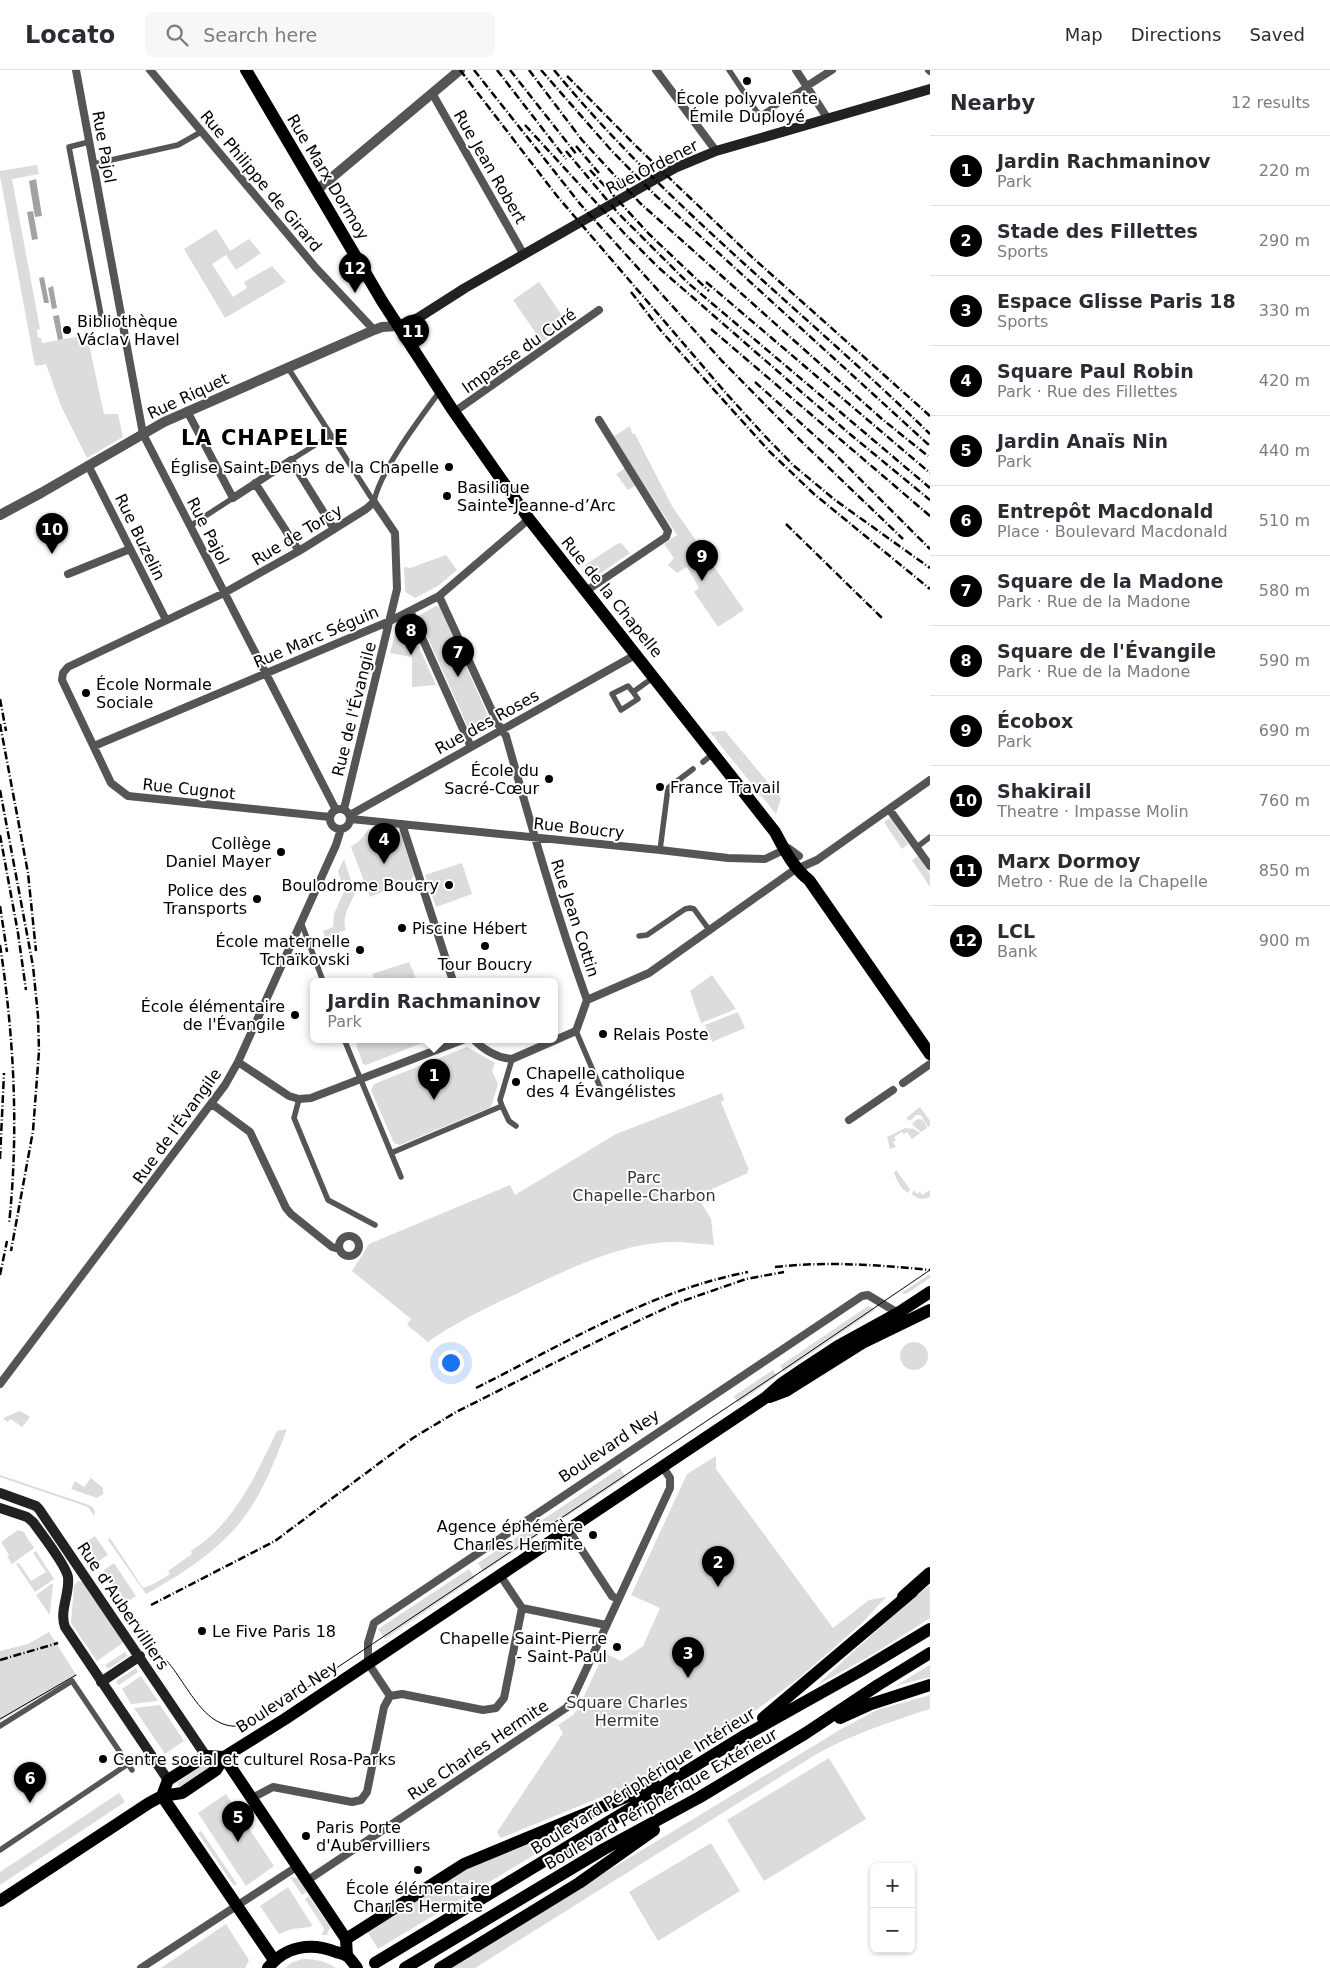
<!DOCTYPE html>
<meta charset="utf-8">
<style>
body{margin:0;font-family:"DejaVu Sans",sans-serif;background:#f7f7f7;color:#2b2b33}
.controls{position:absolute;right:15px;bottom:15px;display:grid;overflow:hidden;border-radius:8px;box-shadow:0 1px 4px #0004}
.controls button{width:45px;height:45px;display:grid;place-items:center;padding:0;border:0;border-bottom:1px solid #e1e1e2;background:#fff;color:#2b2b33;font:25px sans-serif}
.you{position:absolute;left:450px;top:1292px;width:18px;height:18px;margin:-12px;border:4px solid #fff;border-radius:50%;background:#1a73e8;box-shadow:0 0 0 8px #1a73e833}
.badge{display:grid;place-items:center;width:32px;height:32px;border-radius:50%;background:#000;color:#fff;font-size:16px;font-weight:700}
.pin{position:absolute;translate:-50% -41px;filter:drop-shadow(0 1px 2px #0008)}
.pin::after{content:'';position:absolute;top:26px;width:18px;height:15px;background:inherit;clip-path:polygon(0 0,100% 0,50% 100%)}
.popup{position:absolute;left:310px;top:908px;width:248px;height:65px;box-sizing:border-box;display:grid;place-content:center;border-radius:8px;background:#fff;filter:drop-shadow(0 1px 4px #0005);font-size:16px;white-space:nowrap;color:#7c7c81}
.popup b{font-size:19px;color:#2b2b33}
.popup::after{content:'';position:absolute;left:50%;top:100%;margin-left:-10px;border:10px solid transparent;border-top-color:#fff}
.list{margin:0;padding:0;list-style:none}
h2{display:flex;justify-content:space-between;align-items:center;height:65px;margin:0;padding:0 20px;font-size:21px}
h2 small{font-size:16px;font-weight:400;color:#7c7c81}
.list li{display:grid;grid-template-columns:32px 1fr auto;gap:15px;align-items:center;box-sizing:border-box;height:70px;padding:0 20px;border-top:1px solid #e1e1e2}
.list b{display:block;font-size:19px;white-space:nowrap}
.list p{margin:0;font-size:16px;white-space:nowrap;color:#7c7c81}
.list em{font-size:16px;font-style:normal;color:#7c7c81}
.icon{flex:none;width:28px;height:28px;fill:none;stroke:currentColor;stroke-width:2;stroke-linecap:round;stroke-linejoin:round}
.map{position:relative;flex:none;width:930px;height:1898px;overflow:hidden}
header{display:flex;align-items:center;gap:30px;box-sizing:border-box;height:70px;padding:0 25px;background:#fff;border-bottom:1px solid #e1e1e2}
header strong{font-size:24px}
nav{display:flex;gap:28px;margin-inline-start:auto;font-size:18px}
.search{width:350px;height:45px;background:#f7f7f7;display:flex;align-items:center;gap:12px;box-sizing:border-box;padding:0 18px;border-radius:8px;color:#7c7c81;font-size:19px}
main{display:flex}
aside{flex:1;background:#fff}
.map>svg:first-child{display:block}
.green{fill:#dcdcdc}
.water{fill:#a3a3a3}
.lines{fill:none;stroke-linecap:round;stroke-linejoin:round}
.pedestrian{stroke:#555;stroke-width:5.5}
.minor{stroke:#555;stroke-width:8}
.tertiary{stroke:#555;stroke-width:10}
.secondary{stroke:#222;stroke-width:10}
.primary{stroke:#000;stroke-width:12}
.trunk{stroke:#000;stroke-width:12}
.motorway{stroke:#000;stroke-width:14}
.tram{stroke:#000;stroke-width:1}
.rail{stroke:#000;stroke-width:2.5;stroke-dasharray:8 2.5 1 2.5;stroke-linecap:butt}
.poi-dot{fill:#000;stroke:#fff;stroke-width:2}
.labels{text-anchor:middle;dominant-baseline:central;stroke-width:4;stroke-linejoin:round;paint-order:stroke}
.poi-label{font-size:16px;fill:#000;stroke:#fff;text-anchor:start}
.street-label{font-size:16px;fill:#000;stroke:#fff}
.park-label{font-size:16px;fill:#333;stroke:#fff}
.district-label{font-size:21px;font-weight:bold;letter-spacing:1px;fill:#000;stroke:#fff}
</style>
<header>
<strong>Locato</strong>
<div class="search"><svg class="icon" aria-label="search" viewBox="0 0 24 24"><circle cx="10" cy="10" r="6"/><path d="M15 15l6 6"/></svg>Search here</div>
<nav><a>Map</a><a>Directions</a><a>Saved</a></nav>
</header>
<main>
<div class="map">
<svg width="930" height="1898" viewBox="0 0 930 1898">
<rect width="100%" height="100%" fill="#fff"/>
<path class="green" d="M37 95 39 104 12 109 40 259 37 260 38 268H41L42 273 87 265 104 344H118L123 367 87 388 61 336 46 294 35 296 0 106V101Z
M216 159 230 181 249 169 261 183 236 200 226 185 212 194 233 227 247 218 244 212 272 196 286 212 225 248 184 179Z
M539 212 568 254 542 272 513 230Z
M630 356 632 364H635L672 436 744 540 718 557 694 522 699 518 687 497 677 503 668 495 674 488 664 474 677 465 613 367Z
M627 397 638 414 628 420 616 404Z
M621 473 630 483 595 507 585 495 617 474Z
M446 485 457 500 438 516 415 528 405 522 404 497 410 498Z
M436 536 440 537 491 653C488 658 477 664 471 664L419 548 420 545Z
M409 555 436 615 412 617V587L390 583 397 557Z
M725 661 781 728 776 744 710 662Z
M890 748 908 774 902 779 884 752Z
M369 759 400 762 414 805 411 810 370 827 351 777 359 771Z
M918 786 930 804V817L912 790Z
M344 789 355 823C350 835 341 848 346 860L325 868 323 861 333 857 334 844 347 815 341 811 338 801Z
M462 793 472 824 436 837 425 805Z
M409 892 417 911H375L372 904Z
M712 905 736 939 701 953 690 921Z
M738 942 745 958 712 972 705 955Z
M357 969H432L366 995 363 994 356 974 358 973Z
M467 977 495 993 492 1001 498 1014 491 1037 400 1075 394 1073 371 1020 374 1014Z
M722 1023 724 1030 721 1032 749 1100 747 1101 748 1103 712 1119 715 1126 702 1134 711 1149 714 1175C700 1174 686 1172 672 1172 618 1173 562 1202 514 1225 484 1239 455 1253 428 1272L407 1255 411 1249 352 1201 369 1174 510 1115 515 1125 616 1064Z
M920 1037 930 1051V1056L928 1057 921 1045H916L910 1051 906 1048Z
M920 1049 924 1051 927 1058 921 1062 912 1054 916 1050Z
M905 1058 914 1059 920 1063 912 1069 907 1062 904 1064 902 1062 894 1067 896 1070 893 1072 896 1077 890 1079 887 1067Z
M896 1100 910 1119 909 1123C901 1120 897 1111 894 1103Z
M914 1120 917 1124 920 1122 922 1125 930 1120V1127C924 1130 916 1129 912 1124Z
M930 1204V1208L906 1224 901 1223Z
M868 1236 875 1240 784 1302 780 1296Z
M900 1286a14 14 0 1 1 28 0a14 14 0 1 1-28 0Z
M773 1300 777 1306 738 1333 734 1326Z
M20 1341 30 1347 22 1357 11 1349 7 1352 3 1348Z
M287 1359C276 1388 264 1420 245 1446 221 1479 181 1505 146 1524L108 1470 110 1468 143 1518C152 1515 161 1510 170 1504L168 1501 192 1484 191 1481C235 1453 255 1406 277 1361Z
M716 1386V1399L833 1558 869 1530 886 1527 861 1554 799 1608 755 1641 650 1707 501 1768 497 1762 563 1663 558 1655 573 1645 578 1639 604 1583 621 1591 643 1576 660 1538 631 1525 687 1404Z
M620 1398 626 1407 483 1502 478 1493Z
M0 1405 86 1434 93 1437 95 1443 94 1446 88 1437 0 1407Z
M91 1408 103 1418V1424L97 1428 71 1419 75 1411 84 1417Z
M18 1460 24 1462 29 1471 27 1473 30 1471 34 1478 12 1494 7 1486 9 1485 1 1472Z
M95 1466 108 1485 97 1492 85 1473Z
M36 1481 54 1509 35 1522 16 1494 19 1493 31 1511 46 1502 33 1483Z
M114 1493 136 1526 126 1533 104 1500Z
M469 1499 475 1508 385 1569 378 1559Z
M78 1511 83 1512 124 1572 97 1591 71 1553 74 1515Z
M53 1513 50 1543 49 1544 36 1525Z
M930 1515V1548L875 1583 816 1616 914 1526Z
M49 1562 77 1606 0 1651V1581L28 1574Z
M125 1582 128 1586 108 1599 105 1595Z
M930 1595V1607L895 1616Z
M136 1598 138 1602 119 1615 116 1611Z
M141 1606 158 1631 131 1634 122 1619Z
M930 1625V1639C890 1652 852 1664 815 1685L475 1898H448L843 1658 877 1640Z
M160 1635 184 1671 165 1684 134 1638Z
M829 1688 866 1749 764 1811 727 1750Z
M208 1692 211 1693V1697L181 1717 178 1716V1712Z
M119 1723 125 1732 0 1815V1802Z
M226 1724 274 1796 246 1816 198 1743Z
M599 1746 378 1879 367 1861 463 1800Z
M201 1761 237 1814 234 1816 198 1763Z
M711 1773 740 1821 658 1871 629 1822Z
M290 1807 298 1808 307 1822 302 1825Z
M288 1817 312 1855 310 1857 292 1859 279 1864 260 1836Z
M309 1826 330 1857 327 1865H322L324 1858 305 1829Z
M226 1854 249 1890 245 1898H161Z
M302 1889C316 1889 325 1891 336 1898H285L291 1893Z"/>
<path class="water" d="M36 109 42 146 35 147 29 111Z
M33 141 38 169 32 170 27 142Z
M44 207 49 233H44L39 208Z
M53 216 57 238 52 239 48 218Z
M59 245 63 269 58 270 53 246Z"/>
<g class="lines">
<path class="pedestrian" d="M729 0 757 42 761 45 807 16
M89 72 69 77 103 255 122 251
M93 94 178 75 201 62
M290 301 374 432
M291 390 331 365
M374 432C379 402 421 347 440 321
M190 456 233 428
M633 622 638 629 621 640 612 624 628 616 633 622 654 607
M703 692 714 683
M917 777 930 767
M660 780 668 718 693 699
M301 852 323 911
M639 866 647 865 685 839 690 838 694 839 710 861
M576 961 600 1017
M344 969 401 1107
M299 1029 294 1048 328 1130 375 1155
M502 1036 509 1051 516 1056
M391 1083 502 1036 500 1030 512 989
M0 1656 72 1611 132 1700
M0 1780 128 1694"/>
<path class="minor" d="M76 0 143 364 336 740
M150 0 316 198 374 260
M656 0 716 81
M796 0 828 49
M929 0 930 1
M807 16 832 0
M432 23 524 185
M187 341 233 428 291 390 334 459
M454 342 599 240
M88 395 166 550
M255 413 299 481
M68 504 130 479
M586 521 666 467 668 461 599 350
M439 526 498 654 506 666C531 755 556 843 587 930
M410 541 471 677
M94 676 390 551 439 526 529 449
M330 749a10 10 0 1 1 20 0a10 10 0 1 1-20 0Z
M889 739 930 796
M350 745 637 584
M330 747 128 726 111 713 62 610 63 603 68 597 224 523 299 481 366 439 374 432 395 463 397 519 344 739
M351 749 660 780 728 788 765 789 788 778 799 786
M402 754 453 911
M796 794 799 798 817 790 930 710
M587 930 649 903 797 798
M473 969C483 979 497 988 512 989L576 961 587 930
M238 992 289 1026 299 1029 311 1028 465 969
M903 1013 930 994
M212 1034 250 1062 286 1138 291 1144 332 1177 339 1179
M849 1050 893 1020
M339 1176a10 10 0 1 1 20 0a10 10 0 1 1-20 0Z
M0 1314 225 1015 238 992 336 775 341 759
M568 1459 612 1526 617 1529
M500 1505 522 1538 606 1555
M390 1626 368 1593V1573L374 1553 862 1226 868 1225 898 1243
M390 1626 402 1624 483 1640 496 1638 504 1628 522 1538
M252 1728 273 1717 352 1732 361 1730 367 1722 384 1637 390 1626
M308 1810 566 1638 571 1632 670 1418V1408L663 1397
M141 1898 298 1796"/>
<path class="tertiary" d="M317 120 460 0
M0 445 41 423 164 352 374 260 382 257 398 256"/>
<path class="secondary" d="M398 256 418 248 465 218 675 98 716 81 930 19
M0 1423 36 1436 39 1439 206 1686
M0 1438 27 1447 33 1452C41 1463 66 1495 68 1507 70 1524 59 1541 65 1557L168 1710
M101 1612 140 1586"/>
<path class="primary" d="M246 0 382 231 452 339 529 449 775 762C784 779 794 799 809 810L930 984
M770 1327 786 1321 864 1272 930 1240
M224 1687 346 1869 347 1886
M162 1726 274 1890
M162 1726 168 1710 206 1686 224 1687
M0 1831 149 1733 162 1726 182 1723 216 1700 224 1687 285 1649 765 1328 781 1314 800 1301 838 1276 898 1243 930 1222
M268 1898C285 1876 311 1872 336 1882 339 1883 344 1884 347 1886 351 1889 354 1894 357 1898"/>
<path class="trunk" d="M763 1648 912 1522
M840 1648 871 1634 930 1615
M346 1869 464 1794 655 1715
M375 1893 630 1739 682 1704 742 1667 860 1601 930 1559
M405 1898 604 1779 700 1727 806 1663 878 1615 930 1583
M440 1898 579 1813 654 1760"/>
<path class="motorway" d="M904 1527 930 1504"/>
<path class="tram" d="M167 1591C192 1620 209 1673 257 1651L780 1302 930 1200
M0 1649 76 1605"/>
<path class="rail" d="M460 0 557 126 725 322 763 364 793 395 835 430 930 498
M474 0 581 135 722 291 800 370 903 469
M497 0 566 89
M510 0 577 85
M529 0 582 70 640 133 882 349 928 386
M541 0 611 80 655 125 930 376
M554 0C665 135 805 242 930 364
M567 6 638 78 753 188 930 346
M525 55 624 163 659 198 851 365 930 430
M576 76 599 103
M566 81 618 143 688 213 930 418
M590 100 649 164 709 221
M706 212 930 403
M631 222 662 262 770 382 814 424 930 519
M711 259 930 446
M755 312 833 382 930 479
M786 454 883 549
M0 629 6 661
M0 654 28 803 36 881
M0 720 33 896 38 946 39 981 33 1061 11 1181
M0 765 18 863 26 920
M0 836 7 882
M0 875C14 967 19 1061 9 1154
M0 1089 4 1003
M775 1197C828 1191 878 1195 930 1200
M0 1205 7 1171
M476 1318C564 1274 650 1221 748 1202
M151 1535 275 1471 413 1368 456 1342 640 1250 677 1233 746 1209 784 1202
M0 1590 58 1573"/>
</g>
<g class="poi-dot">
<circle cx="747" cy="11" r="5"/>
<circle cx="67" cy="260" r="5"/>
<circle cx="449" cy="397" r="5"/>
<circle cx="447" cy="426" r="5"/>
<circle cx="86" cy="623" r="5"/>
<circle cx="549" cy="709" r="5"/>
<circle cx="660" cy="717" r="5"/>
<circle cx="281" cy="782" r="5"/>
<circle cx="449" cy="815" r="5"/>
<circle cx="257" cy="829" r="5"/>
<circle cx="402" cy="858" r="5"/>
<circle cx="485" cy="876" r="5"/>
<circle cx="360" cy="880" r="5"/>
<circle cx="295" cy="945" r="5"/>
<circle cx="603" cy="964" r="5"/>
<circle cx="516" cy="1012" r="5"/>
<circle cx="593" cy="1465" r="5"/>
<circle cx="202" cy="1561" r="5"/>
<circle cx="617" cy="1577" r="5"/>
<circle cx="103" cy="1689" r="5"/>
<circle cx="306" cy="1766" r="5"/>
<circle cx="418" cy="1800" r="5"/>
</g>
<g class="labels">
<g class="poi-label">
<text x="747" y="28" text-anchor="middle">École polyvalente<tspan x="747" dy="18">Émile Duployé</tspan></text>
<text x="77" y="251">Bibliothèque<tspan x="77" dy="18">Václav Havel</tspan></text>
<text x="439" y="397" text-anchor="end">Église Saint-Denys de la Chapelle</text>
<text x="457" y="417">Basilique<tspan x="457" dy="18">Sainte-Jeanne-d’Arc</tspan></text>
<text x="96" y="614">École Normale<tspan x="96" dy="18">Sociale</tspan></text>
<text x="539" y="700" text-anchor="end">École du<tspan x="539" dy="18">Sacré-Cœur</tspan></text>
<text x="670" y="717">France Travail</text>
<text x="271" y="773" text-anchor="end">Collège<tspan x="271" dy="18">Daniel Mayer</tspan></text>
<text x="439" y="815" text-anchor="end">Boulodrome Boucry</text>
<text x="247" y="820" text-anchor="end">Police des<tspan x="247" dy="18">Transports</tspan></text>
<text x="412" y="858">Piscine Hébert</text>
<text x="350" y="871" text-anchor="end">École maternelle<tspan x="350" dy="18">Tchaïkovski</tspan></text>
<text x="485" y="894" text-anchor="middle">Tour Boucry</text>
<text x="285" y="936" text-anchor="end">École élémentaire<tspan x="285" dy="18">de l'Évangile</tspan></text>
<text x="613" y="964">Relais Poste</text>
<text x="526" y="1003">Chapelle catholique<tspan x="526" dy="18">des 4 Évangélistes</tspan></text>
<text x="583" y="1456" text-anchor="end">Agence éphémère<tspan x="583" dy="18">Charles Hermite</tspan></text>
<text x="212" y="1561">Le Five Paris 18</text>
<text x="607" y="1568" text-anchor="end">Chapelle Saint-Pierre<tspan x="607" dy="18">- Saint-Paul</tspan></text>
<text x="113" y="1689">Centre social et culturel Rosa-Parks</text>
<text x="316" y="1757">Paris Porte<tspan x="316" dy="18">d'Aubervilliers</tspan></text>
<text x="418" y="1818" text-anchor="middle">École élémentaire<tspan x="418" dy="18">Charles Hermite</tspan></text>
</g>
<g class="street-label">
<text transform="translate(104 77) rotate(80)">Rue Pajol</text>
<text transform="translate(490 97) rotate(60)">Rue Jean Robert</text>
<text transform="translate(652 97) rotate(-27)">Rue Ordener</text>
<text transform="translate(328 107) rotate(59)">Rue Marx Dormoy</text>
<text transform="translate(261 111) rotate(50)">Rue Philippe de Girard</text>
<text transform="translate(519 281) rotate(-35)">Impasse du Curé</text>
<text transform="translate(188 326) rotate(-25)">Rue Riquet</text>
<text transform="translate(208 461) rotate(63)">Rue Pajol</text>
<text transform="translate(297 465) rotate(-31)">Rue de Torcy</text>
<text transform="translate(140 467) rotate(64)">Rue Buzelin</text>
<text transform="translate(612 527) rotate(51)">Rue de la Chapelle</text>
<text transform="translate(316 567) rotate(-23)">Rue Marc Séguin</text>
<text transform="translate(354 639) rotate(-76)">Rue de l'Évangile</text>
<text transform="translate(487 652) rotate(-29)">Rue des Roses</text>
<text transform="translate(189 719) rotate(6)">Rue Cugnot</text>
<text transform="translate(579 758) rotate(6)">Rue Boucry</text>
<text transform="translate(575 848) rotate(72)">Rue Jean Cottin</text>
<text transform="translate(177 1056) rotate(-54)">Rue de l'Évangile</text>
<text transform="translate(609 1376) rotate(-34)">Boulevard Ney</text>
<text transform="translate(123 1536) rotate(56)">Rue d'Aubervilliers</text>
<text transform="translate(287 1627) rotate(-33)">Boulevard Ney</text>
<text transform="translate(478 1680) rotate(-34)">Rue Charles Hermite</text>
<text transform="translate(643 1711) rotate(-32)">Boulevard Périphérique Intérieur</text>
<text transform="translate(661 1729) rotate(-30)">Boulevard Périphérique Extérieur</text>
</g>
<g class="park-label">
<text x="644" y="1107">Parc<tspan x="644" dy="18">Chapelle-Charbon</tspan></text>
<text x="627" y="1632">Square Charles<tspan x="627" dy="18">Hermite</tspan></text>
</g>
<g class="district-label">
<text x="265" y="368">LA CHAPELLE</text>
</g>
</g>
</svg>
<div class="controls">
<button>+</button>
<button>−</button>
</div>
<div class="you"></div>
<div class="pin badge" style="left:434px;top:1030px">1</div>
<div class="popup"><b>Jardin Rachmaninov</b>Park</div>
<div class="pin badge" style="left:718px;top:1517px">2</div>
<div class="pin badge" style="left:688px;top:1608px">3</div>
<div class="pin badge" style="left:384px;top:794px">4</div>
<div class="pin badge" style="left:238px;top:1772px">5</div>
<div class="pin badge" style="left:30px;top:1733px">6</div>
<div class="pin badge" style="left:458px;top:607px">7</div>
<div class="pin badge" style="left:411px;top:585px">8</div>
<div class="pin badge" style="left:702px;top:511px">9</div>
<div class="pin badge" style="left:52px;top:484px">10</div>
<div class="pin badge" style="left:413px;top:286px">11</div>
<div class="pin badge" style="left:355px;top:223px">12</div>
</div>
<aside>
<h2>Nearby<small>12 results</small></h2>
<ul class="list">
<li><span class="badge">1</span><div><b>Jardin Rachmaninov</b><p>Park</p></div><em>220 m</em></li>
<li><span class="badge">2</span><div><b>Stade des Fillettes</b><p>Sports</p></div><em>290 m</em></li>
<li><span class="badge">3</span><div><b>Espace Glisse Paris 18</b><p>Sports</p></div><em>330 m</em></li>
<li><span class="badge">4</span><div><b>Square Paul Robin</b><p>Park · Rue des Fillettes</p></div><em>420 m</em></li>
<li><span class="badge">5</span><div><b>Jardin Anaïs Nin</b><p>Park</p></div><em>440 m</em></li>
<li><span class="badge">6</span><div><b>Entrepôt Macdonald</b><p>Place · Boulevard Macdonald</p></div><em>510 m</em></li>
<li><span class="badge">7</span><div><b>Square de la Madone</b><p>Park · Rue de la Madone</p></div><em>580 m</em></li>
<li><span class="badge">8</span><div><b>Square de l'Évangile</b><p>Park · Rue de la Madone</p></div><em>590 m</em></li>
<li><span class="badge">9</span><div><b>Écobox</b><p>Park</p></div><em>690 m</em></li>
<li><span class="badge">10</span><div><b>Shakirail</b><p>Theatre · Impasse Molin</p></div><em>760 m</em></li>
<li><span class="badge">11</span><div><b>Marx Dormoy</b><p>Metro · Rue de la Chapelle</p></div><em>850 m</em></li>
<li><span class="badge">12</span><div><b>LCL</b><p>Bank</p></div><em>900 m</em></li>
</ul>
</aside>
</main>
